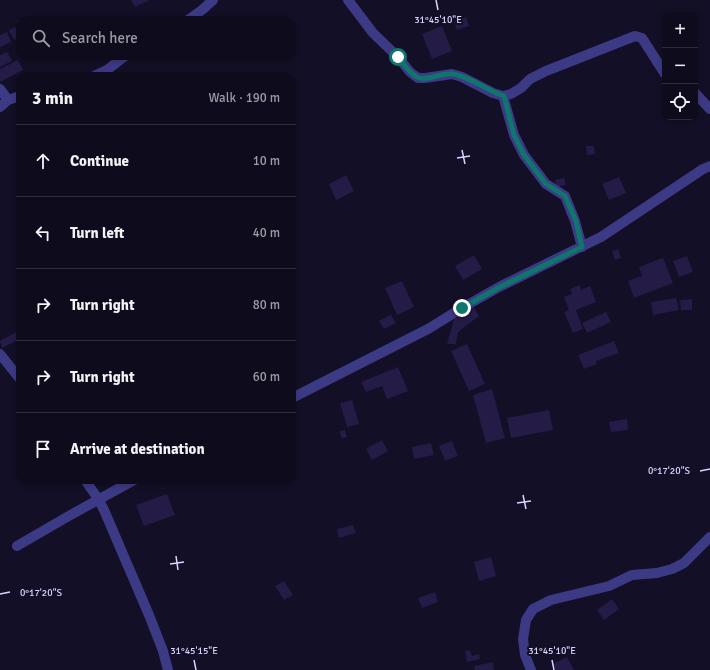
<!DOCTYPE html>
<meta charset="utf-8">
<style>
body{margin:0;font-family:Signika,sans-serif;background:#1c1929;color:#f1f3f6}
.controls{position:absolute;right:12px;top:12px;display:grid;overflow:hidden;border-radius:8px;box-shadow:0 2px 6px #0003}
.controls button{width:36px;height:36px;display:grid;place-items:center;padding:0;border:0;border-bottom:1px solid #2e2b3b;background:#0e0b1c;color:#f1f3f6;font:20px sans-serif}
.stop{position:absolute;width:12px;height:12px;margin:-9px;border:3px solid #0f766e;border-radius:50%;background:#fff}
.stop.end{background:#0f766e;border-color:#fff;box-shadow:0 1px 4px #0008}
.list{margin:0;padding:0;list-style:none}
h2{display:flex;justify-content:space-between;align-items:center;height:52px;margin:0;padding:0 16px;font-size:17px}
h2 small{font-size:13px;font-weight:400;color:#9b9ba3}
.list li{display:grid;grid-template-columns:26px 1fr auto;gap:12px;align-items:center;box-sizing:border-box;height:72px;padding:0 16px;border-top:1px solid #2e2b3b}
.list b{display:block;font-size:15px;white-space:nowrap}
.list em{font-size:13px;font-style:normal;color:#9b9ba3}
.icon{flex:none;width:22px;height:22px;fill:none;stroke:currentColor;stroke-width:2;stroke-linecap:round;stroke-linejoin:round}
.map{position:relative;flex:none;width:710px;height:670px;overflow:hidden}
.search{position:absolute;background:#0e0b1c;box-shadow:0 2px 6px #0003;left:16px;top:16px;width:280px;height:44px;display:flex;align-items:center;gap:10px;box-sizing:border-box;padding:0 14px;border-radius:12px;color:#9b9ba3;font-size:15px}
.panel{position:absolute;background:#0e0b1c;box-shadow:0 2px 6px #0003;left:16px;top:72px;width:280px;height:412px;border-radius:12px}
.map>svg:first-child{display:block}
.building{fill:#241b47}
.lines{fill:none;stroke-linecap:round;stroke-linejoin:round}
.minor{stroke:#3d3a85;stroke-width:10}
.route{stroke:#0f766e;stroke-width:5}
.ticks{fill:none;stroke:#d9d4ff;stroke-width:1.5}
.ticks-label{font-size:10px;text-anchor:middle;fill:#d9d4ff;stroke:#130f26;stroke-width:4;stroke-linejoin:round;paint-order:stroke}
</style>
<div class="map">
<svg width="710" height="670" viewBox="0 0 710 670">
<rect width="100%" height="100%" fill="#130f26"/>
<path class="building" d="M131 0H150L135 7Z
M26 15 29 20H20V28L16 22Z
M466 17 469 26 457 30 454 21Z
M442 26 452 51 432 59 422 34Z
M15 27 20 37 14 40 9 30Z
M7 32 11 42 0 47V35Z
M7 52 12 61 0 67V55Z
M18 60 23 70 0 82V69Z
M586 146H594L595 154 587 155Z
M346 175 354 191 336 200 329 184Z
M619 177 626 193 609 200 602 184Z
M564 178 566 185 556 187 555 180Z
M618 249 621 258 615 260 612 251Z
M474 255 482 269 463 280 455 266Z
M687 256 693 272 679 277 673 261Z
M663 258 673 283 634 298 628 281 642 276 639 267Z
M402 281 414 307 397 315 385 288Z
M580 285 581 290 590 286 596 302 576 310 583 329 573 333 564 312 569 310 564 297 572 294 570 289Z
M676 298 679 310 653 315 651 302Z
M692 299V310H681L680 300Z
M473 306 479 316 458 332 456 344H447L454 319Z
M606 312 611 322 587 333 582 323Z
M391 315 396 323 384 329 379 321Z
M20 330V339L2 348 0 341Z
M614 341 619 353 596 361 597 364 584 369 578 355Z
M467 344 485 384 469 391 451 351Z
M398 367 408 391 387 399 382 386 366 392 361 382Z
M492 389 505 438 486 443 473 395Z
M352 400 359 424 347 427 340 403Z
M549 410 553 430 511 438 507 418Z
M627 419 628 430 611 432 609 422Z
M345 430 347 437 341 438 340 431Z
M382 440 388 451 372 460 366 449Z
M452 441 458 456 445 461 439 446Z
M431 443 434 455 414 459 412 447Z
M167 494 175 515 144 526 136 505Z
M353 525 356 533 339 538 337 529Z
M491 557 496 576 479 581 474 562Z
M284 581 293 595 284 600 275 586Z
M435 592 438 602 422 608 418 598Z
M612 599 619 609 604 620 597 610Z
M470 650 472 656 479 654 480 659 467 662 465 651Z
M567 657 574 670H556L553 664Z
M493 662 494 670H475L474 666Z"/>
<g class="lines">
<path class="minor" d="M348 0 373 33 398 57 410 72 418 78H425L452 74 462 77 493 93 503 96 511 94 521 88 530 79 546 71 635 36 642 38 665 74
M188 20 202 10 213 0
M94 76 107 70 125 56
M0 89 8 100
M695 93 710 109
M503 96 514 135 524 155 546 184 565 196 575 221 582 247
M0 107 8 100 20 96
M0 354 20 379
M292 398 428 329 462 308 499 287 601 237 703 169 710 166
M85 480 99 500 104 510 149 615 163 651 168 670
M17 546 67 517 134 480
M531 670 525 655 523 639 526 620 533 609 551 600 609 586 632 575 657 573 672 569 684 563 710 537"/>
</g>
<g class="lines">
<path class="route" d="M398 57C403 63 409 73 417 77 425 82 443 72 453 74 471 77 486 90 504 96L514 135 524 155 546 184 565 196 576 221 582 247 500 287 462 308"/>
</g>
<path class="ticks" d="M436 0 438 10M462 150 465 164M457 158 470 156M700 471 710 469M523 495 526 509M517 503 531 501M176 556 178 570M170 564 184 562M0 594 10 592M194 660 196 670M552 660 554 670"/>
<g class="ticks-label">
<text x="438" y="23">31°45'10"E</text>
<text x="669" y="474">0°17'20"S</text>
<text x="41" y="596">0°17'20"S</text>
<text x="194" y="654">31°45'15"E</text>
<text x="552" y="654">31°45'10"E</text>
</g>
</svg>
<div class="controls">
<button>+</button>
<button>−</button>
<button><svg class="icon" aria-label="locate" viewBox="0 0 24 24"><circle cx="12" cy="12" r="6"/><path d="M12 2v4M12 18v4M2 12h4M18 12h4"/></svg></button>
</div>
<div class="stop" style="left:398px;top:57px"></div>
<div class="stop end" style="left:462px;top:308px"></div>
<div class="search"><svg class="icon" aria-label="search" viewBox="0 0 24 24"><circle cx="10" cy="10" r="6"/><path d="M15 15l6 6"/></svg>Search here</div>
<section class="panel">
<h2>3 min<small>Walk · 190 m</small></h2>
<ul class="list">
<li><svg class="icon" aria-label="ahead" viewBox="0 0 24 24"><path d="M12 20V5M6 11l6-6 6 6"/></svg><div><b>Continue</b></div><em>10 m</em></li>
<li><svg class="icon" aria-label="left" viewBox="0 0 24 24"><path d="M17 20v-9H6M10 6l-5 5 5 5"/></svg><div><b>Turn left</b></div><em>40 m</em></li>
<li><svg class="icon" aria-label="right" viewBox="0 0 24 24"><path d="M7 20v-9h11M14 6l5 5-5 5"/></svg><div><b>Turn right</b></div><em>80 m</em></li>
<li><svg class="icon" aria-label="right" viewBox="0 0 24 24"><path d="M7 20v-9h11M14 6l5 5-5 5"/></svg><div><b>Turn right</b></div><em>60 m</em></li>
<li><svg class="icon" aria-label="arrive" viewBox="0 0 24 24"><path d="M6 21V4h12l-3 4 3 4H6"/></svg><div><b>Arrive at destination</b></div></li>
</ul>
</section>
</div>
